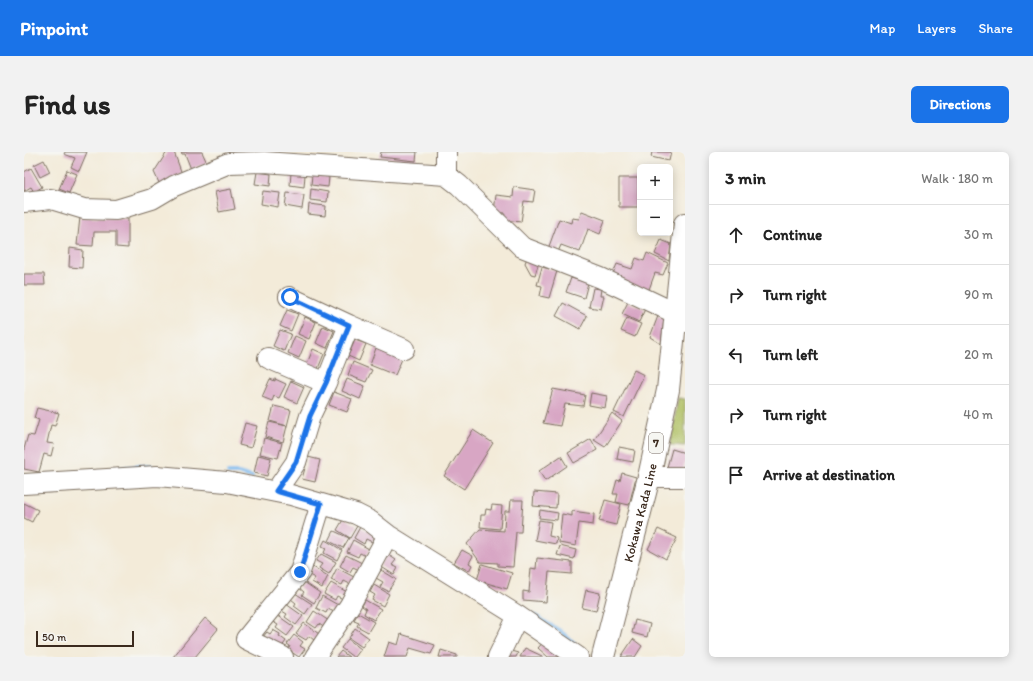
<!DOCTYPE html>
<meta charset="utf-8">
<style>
body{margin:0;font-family:Itim,sans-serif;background:#f2f2f2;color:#222}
.controls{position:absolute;right:12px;top:12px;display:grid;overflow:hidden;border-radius:6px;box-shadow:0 2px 10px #0003}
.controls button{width:36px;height:36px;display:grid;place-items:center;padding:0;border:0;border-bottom:1px solid #e0e0e0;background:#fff;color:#222;font:20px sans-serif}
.scale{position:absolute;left:12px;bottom:10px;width:98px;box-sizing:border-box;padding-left:4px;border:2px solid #3b2a1e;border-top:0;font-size:11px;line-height:14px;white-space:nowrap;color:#3b2a1e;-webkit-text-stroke:3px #f6f6f2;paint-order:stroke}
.stop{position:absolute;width:12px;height:12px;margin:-9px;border:3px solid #1a73e8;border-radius:50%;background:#fff}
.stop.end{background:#1a73e8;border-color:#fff;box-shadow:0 1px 4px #0008}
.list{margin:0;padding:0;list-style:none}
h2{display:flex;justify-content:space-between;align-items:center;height:52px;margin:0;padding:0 16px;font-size:17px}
h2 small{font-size:13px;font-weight:400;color:#767676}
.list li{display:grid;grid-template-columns:26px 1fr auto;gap:12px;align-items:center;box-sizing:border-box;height:60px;padding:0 16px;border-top:1px solid #e0e0e0}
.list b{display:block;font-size:15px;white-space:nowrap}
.list em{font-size:13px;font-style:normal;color:#767676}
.icon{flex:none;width:22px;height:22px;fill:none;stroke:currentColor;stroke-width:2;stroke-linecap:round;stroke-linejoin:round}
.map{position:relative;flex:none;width:661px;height:505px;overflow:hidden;border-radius:6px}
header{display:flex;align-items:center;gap:24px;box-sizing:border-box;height:56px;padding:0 20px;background:#1a73e8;color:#fff}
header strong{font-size:19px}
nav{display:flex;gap:22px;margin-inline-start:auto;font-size:14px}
.intro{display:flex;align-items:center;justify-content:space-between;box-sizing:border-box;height:96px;padding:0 24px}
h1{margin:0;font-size:28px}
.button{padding:10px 18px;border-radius:6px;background:#1a73e8;color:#fff;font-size:14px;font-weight:700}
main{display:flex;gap:24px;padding:0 24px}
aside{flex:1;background:#fff;border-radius:6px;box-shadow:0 2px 10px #0003}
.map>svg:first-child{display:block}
.green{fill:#afbf62;stroke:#757440}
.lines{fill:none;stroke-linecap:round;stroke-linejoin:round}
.stream{stroke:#7bb9ee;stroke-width:4}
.building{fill:#d8a6c4}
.minor-casing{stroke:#7b6e5f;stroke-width:22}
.major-casing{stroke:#7b6e5f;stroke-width:24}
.minor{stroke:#fff;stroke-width:20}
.major{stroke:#fff;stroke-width:22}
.route{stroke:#1a73e8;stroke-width:5}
.labels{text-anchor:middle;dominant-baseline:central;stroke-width:3;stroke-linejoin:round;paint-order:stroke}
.shield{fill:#f6f6f2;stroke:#73675e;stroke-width:1}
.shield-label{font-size:12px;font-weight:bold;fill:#3b2a1e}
.street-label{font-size:13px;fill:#3b2a1e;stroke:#f6f6f2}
</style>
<header>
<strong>Pinpoint</strong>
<nav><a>Map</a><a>Layers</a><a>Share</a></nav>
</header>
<div class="intro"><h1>Find us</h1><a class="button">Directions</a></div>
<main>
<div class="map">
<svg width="661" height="505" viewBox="0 0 661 505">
<rect width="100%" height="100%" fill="#f6f6f2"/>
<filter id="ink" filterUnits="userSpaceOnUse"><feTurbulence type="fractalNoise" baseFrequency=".025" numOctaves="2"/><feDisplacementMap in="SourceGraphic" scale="8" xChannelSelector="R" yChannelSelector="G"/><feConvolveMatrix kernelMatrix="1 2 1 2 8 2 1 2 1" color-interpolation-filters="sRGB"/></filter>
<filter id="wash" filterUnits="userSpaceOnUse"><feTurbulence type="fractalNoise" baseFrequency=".012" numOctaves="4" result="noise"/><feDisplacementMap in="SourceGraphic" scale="16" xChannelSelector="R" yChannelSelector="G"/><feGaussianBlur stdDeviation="0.9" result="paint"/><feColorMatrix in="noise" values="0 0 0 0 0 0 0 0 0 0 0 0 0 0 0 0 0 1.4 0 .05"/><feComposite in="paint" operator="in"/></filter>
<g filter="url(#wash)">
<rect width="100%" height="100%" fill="#f3ebd9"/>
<path class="green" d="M654 246 661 247V294L646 293Z"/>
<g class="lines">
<path class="stream" d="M90 317 118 314 127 315
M204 321H214L228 325
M508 462 536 479 550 491"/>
</g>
<g id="blocks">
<path class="building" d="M41 0H63L55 19 47 15 51 6 40 2Z
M143 0H150L158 22 136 33 130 20Z
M157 0H178L183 11 167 17 161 2H158Z
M357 0H393L392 9 356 5Z
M628 0H647L645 9 627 5Z
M20 8 26 20 16 25 10 13Z
M7 16 18 35 10 40 7 35 0 39V20Z
M43 18 53 22 45 41 35 37Z
M233 20 247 22 246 34 231 32Z
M267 21 281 23 280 35 266 33Z
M288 23 305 25 304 35 287 33Z
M595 26H614V55H595Z
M490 35 511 38 509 50 500 49 497 70 480 68 481 61 470 60 472 43 489 45Z
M207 37 211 57 195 60 191 40Z
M287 37 304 40 303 50 286 48Z
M239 39 256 41 254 55 237 52Z
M263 41 280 43 278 57 261 54Z
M285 52 302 54 301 64 284 62Z
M558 59 581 68 576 82 564 77 556 100 537 93 534 100 524 97 535 67 547 71 548 66 555 67Z
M56 65 104 67V96L92 95V80H70L69 94 53 93Z
M637 88 647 92 645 109 631 102Z
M46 96 59 98 58 116 45 115Z
M623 101 644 111 639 123 631 121 624 140 588 124 593 112 608 117 612 106 620 109Z
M503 106 515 110 511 123 507 122 501 111Z
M518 115 533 119 525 146 516 144 518 134 513 133Z
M0 122H20L21 133H0Z
M547 126 564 131 560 146 542 140Z
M569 136 577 137 576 144H580L577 157 565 155Z
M604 150 621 157 615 170 598 162Z
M539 151 563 164 556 177 532 164Z
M263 158 274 162 267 179 256 174Z
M634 164 640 166 637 192 626 185Z
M281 165 292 170 285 187 274 182Z
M603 166 617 172 611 185 597 179Z
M299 174 310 179 303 196 292 191Z
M256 178 267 182 260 199 249 194Z
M271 184 282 189 275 206 264 201Z
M331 188 342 192 335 209 324 204Z
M352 196 378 207 371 223 346 213Z
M289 197 300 202 293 219 282 214Z
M329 210 348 218 342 230 324 223Z
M610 218 620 223 600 265 590 260Z
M246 227 251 229V227L262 232 255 246 250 244 248 249 238 245Z
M323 227 341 234 336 247 318 239Z
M267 229 280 235 273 251 260 245Z
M529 237 561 243 559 254 541 252 536 274 519 271Z
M310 240 328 247 323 260 305 253Z
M567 241 583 244 581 256 565 253Z
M250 254 267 258 263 274 246 269Z
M13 256 35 261 31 274 27 273 23 291 30 292 27 304 20 302 15 320 0 317V297L4 283 10 284 15 268 10 266Z
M588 261 598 269 581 295 570 288Z
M245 270 263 274 259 290 241 285Z
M221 271 233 274 227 296 215 293Z
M449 278 469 291 440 337 420 324Z
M240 286 258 291 254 306 236 302Z
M567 287 573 298 550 311 544 301Z
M595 295 611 298 609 310 593 307Z
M648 297 661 301V310L659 319 643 315Z
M234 303 247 306 243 324 230 321Z
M537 304 543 314 521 329 515 319Z
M284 305 296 308 291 330 278 327Z
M598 321 612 325 605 353 592 350 594 342H589L593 328 596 329Z
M510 340 533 342 532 356 509 354Z
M487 348H499L497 380H492L489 415 474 414V411L456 410 443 392 456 377 480 379 481 359H486Z
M581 348 597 352 592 373 575 369Z
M0 351 14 358 8 370 0 366Z
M468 353 478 354 476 377 456 375 457 363H461L462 357 467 358Z
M516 358 534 361 533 368 515 366Z
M548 359 570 362 569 373 555 371 552 394 535 391 538 362 548 364Z
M320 366 333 374 326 386 313 378Z
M515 368 527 370 525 384 533 386 532 392 511 388Z
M336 375 352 383 348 390 342 387 340 392 330 386Z
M634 377 653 386 642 407 624 397Z
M310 379 325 386 319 396 305 389Z
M301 388 318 398 313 408 300 401 302 396 298 394Z
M329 388 345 397 342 404 336 401 334 405 323 400Z
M536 394 552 398 550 407 533 403Z
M438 398 449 404 445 411 448 413 445 419 430 411Z
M297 402 312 410 305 422 295 416 298 412 292 409Z
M363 402 372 408 368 413 374 416 370 423 356 414Z
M322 403 338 411 335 418 329 415 326 420 316 414Z
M513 406 548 410V422L525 420 522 450 499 448V439L505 440 507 416 512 417Z
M458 412 488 421 483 437 453 428Z
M289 415 304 424 298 436 288 430 291 426 285 423Z
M313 416 330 425 326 432 320 429 318 433 307 428Z
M357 418 372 427 364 439 356 435 359 430 352 426Z
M280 430 296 441 290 451 278 443 280 440 275 436Z
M307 431 323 440 319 447 313 444 311 448 300 442Z
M350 433 365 442 359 454 348 448 351 443 346 440Z
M562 438 576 441 572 459 558 456Z
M271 441 288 452 281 462 270 454 272 451 267 447Z
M298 444 314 453 310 460 304 457 302 461 292 456Z
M341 448 357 457 350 468 340 462 342 457 338 454Z
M262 452 279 464 272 473 261 465 263 462 258 459Z
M290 459 305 469 301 476 295 472 292 476 283 470Z
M334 461 350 470 344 480 333 474 335 470 330 468Z
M253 463 270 475 263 484 252 476 254 473 249 470Z
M181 466 194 477 171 505H149Z
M611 468 626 472 623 485 608 481Z
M280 471 295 482 290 488 285 484 282 488 272 482Z
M331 476 345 486 338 495 325 486Z
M249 478 256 482 255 484 262 489 257 496 238 486 243 480 246 482Z
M377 482 411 493 407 502 386 496 383 505H360L365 490 374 493Z
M270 483 279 490 276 494 281 497 275 505 264 498 266 494 263 492Z
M324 487 337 497 331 505H329L317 496Z
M609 487 618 494 611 505H597Z
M521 488 541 505H524L514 496Z
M501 496 518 504V505H496Z
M417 498 433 503V505H415Z
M317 499 325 505H312Z
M487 499 494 501 492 505H484Z"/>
</g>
</g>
<g filter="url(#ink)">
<use href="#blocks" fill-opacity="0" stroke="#7b6e5f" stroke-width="1"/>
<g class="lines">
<g class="minor-casing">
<path id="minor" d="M422 23V0
M0 50 27 47 60 57 92 58 128 47 150 34 205 11 240 10 422 23 435 33 498 95 577 126 653 162 661 170
M265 145 325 173
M244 206 302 231
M625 325H661
M0 332 133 324 203 330 267 343 332 362 346 369 364 383 494 464 554 505
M252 339 272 310 286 264 302 231 325 173 380 197
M259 505 222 487 276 420 297 352
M291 505 326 453 364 383
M474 505 494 464"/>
</g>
<g class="major-casing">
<g id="major">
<path id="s1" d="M579 505 625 325 644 238 661 72"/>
</g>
</g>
<use href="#minor" class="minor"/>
<use href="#major" class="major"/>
</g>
</g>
<g class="lines" filter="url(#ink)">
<path class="route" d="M266 145 325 173 302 231 286 264 272 310 252 339 297 352 276 420"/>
</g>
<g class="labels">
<rect class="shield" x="625" y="281" width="14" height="20" rx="3"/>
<g class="shield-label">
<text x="632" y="291">7</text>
</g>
<g class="street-label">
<text stroke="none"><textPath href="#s1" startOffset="149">Kokawa Kada Line</textPath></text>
</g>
</g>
</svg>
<div class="controls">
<button>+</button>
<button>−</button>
</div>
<div class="scale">50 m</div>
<div class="stop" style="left:266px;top:145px"></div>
<div class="stop end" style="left:276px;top:420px"></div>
</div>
<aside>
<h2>3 min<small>Walk · 180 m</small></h2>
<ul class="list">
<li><svg class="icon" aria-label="ahead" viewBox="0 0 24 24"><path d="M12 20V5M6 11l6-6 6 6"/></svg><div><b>Continue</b></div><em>30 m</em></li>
<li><svg class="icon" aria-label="right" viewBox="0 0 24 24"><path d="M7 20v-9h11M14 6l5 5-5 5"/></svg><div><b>Turn right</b></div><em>90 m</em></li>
<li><svg class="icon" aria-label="left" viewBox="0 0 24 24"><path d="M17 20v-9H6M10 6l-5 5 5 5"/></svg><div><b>Turn left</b></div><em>20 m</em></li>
<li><svg class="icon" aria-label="right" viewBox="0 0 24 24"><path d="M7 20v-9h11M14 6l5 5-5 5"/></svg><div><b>Turn right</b></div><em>40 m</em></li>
<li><svg class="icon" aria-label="arrive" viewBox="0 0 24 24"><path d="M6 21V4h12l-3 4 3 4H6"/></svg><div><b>Arrive at destination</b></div></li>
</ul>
</aside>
</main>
